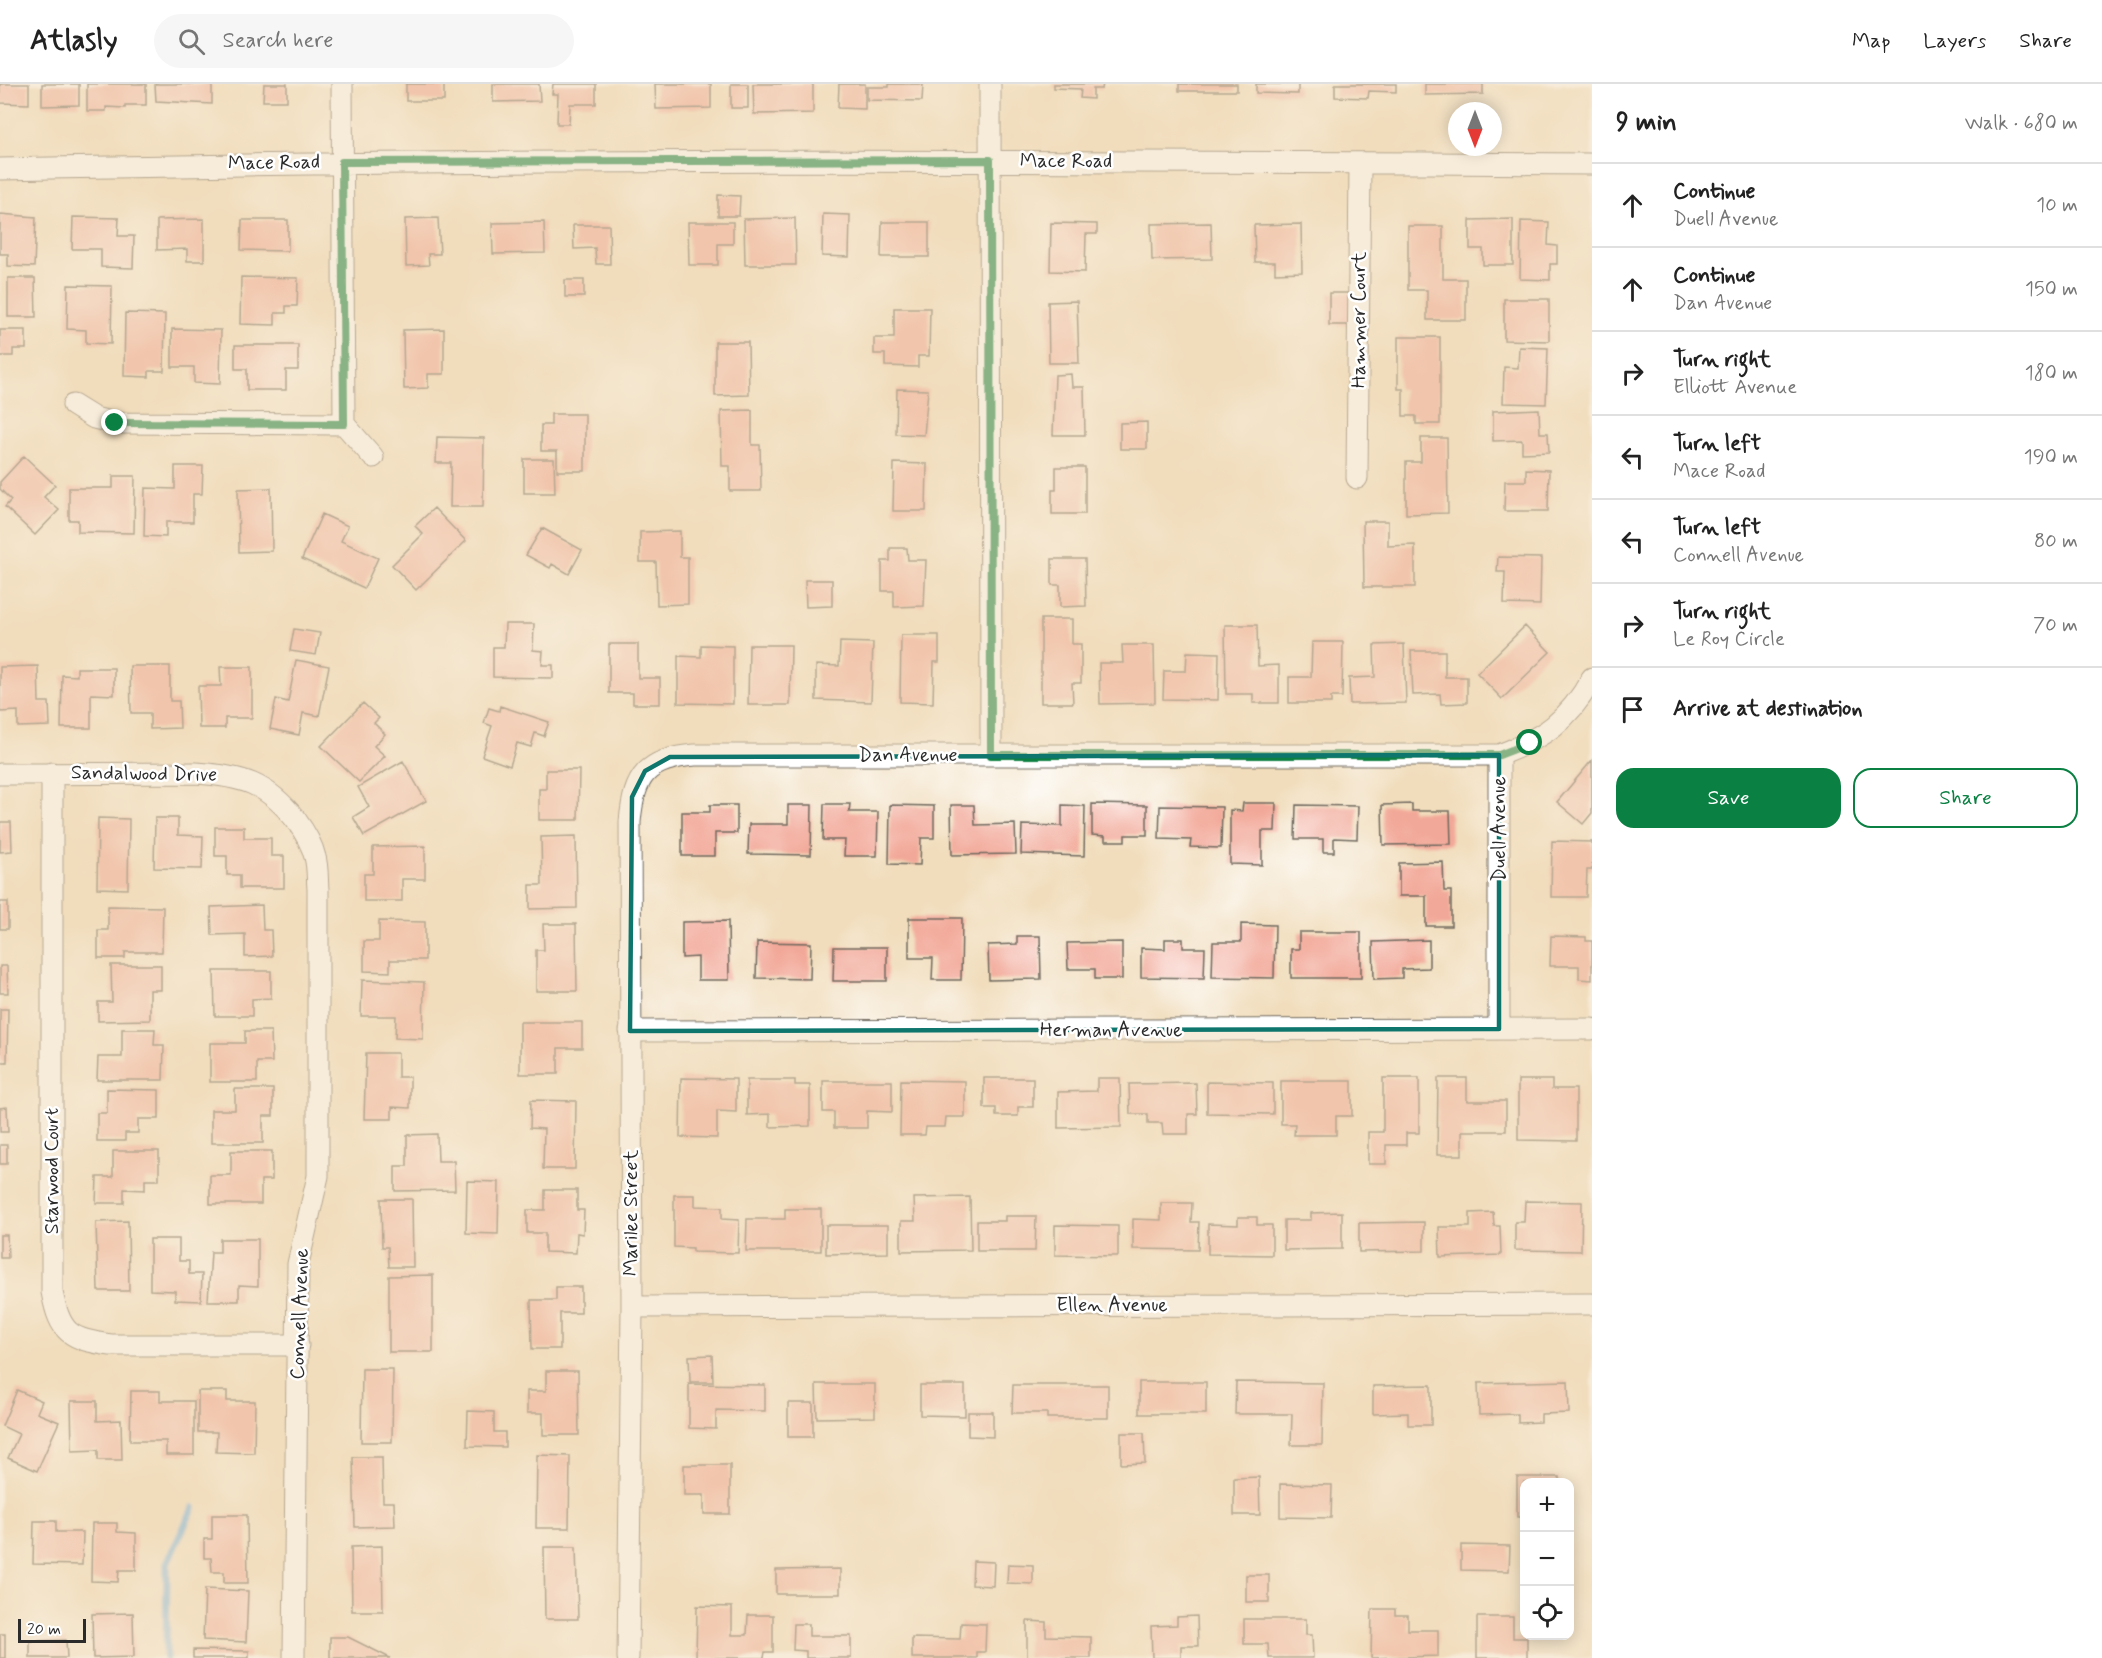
<!DOCTYPE html>
<meta charset="utf-8">
<style>
body{margin:0;font-family:Mynerve,sans-serif;background:#f6f6f6;color:#222}
.controls{position:absolute;right:18px;bottom:18px;display:grid;overflow:hidden;border-radius:12px;box-shadow:0 3px 15px #0003}
.controls button{width:54px;height:54px;display:grid;place-items:center;padding:0;border:0;border-bottom:2px solid #e0e0e0;background:#fff;color:#222;font:30px sans-serif}
.compass{position:absolute;left:1448px;top:18px;width:54px;height:54px;border-radius:50%;background:#fff;box-shadow:0 3px 15px #0003;rotate:180deg}
.scale{position:absolute;left:18px;bottom:15px;width:68px;box-sizing:border-box;padding-left:6px;border:3px solid #2b2b2b;border-top:0;font-size:16px;line-height:21px;white-space:nowrap;color:#2b2b2b;-webkit-text-stroke:4px #fff;paint-order:stroke}
.stop{position:absolute;width:18px;height:18px;margin:-14px;border:4px solid #0b8043;border-radius:50%;background:#fff}
.stop.end{background:#0b8043;border-color:#fff;box-shadow:0 2px 6px #0008}
.list{margin:0;padding:0;list-style:none}
h2{display:flex;justify-content:space-between;align-items:center;height:78px;margin:0;padding:0 24px;font-size:26px}
h2 small{font-size:20px;font-weight:400;color:#767676}
.list li{display:grid;grid-template-columns:39px 1fr auto;gap:18px;align-items:center;box-sizing:border-box;height:84px;padding:0 24px;border-top:2px solid #e0e0e0}
.list b{display:block;font-size:22px;white-space:nowrap}
.list p{margin:0;font-size:20px;white-space:nowrap;color:#767676}
.list em{font-size:20px;font-style:normal;color:#767676}
.actions{display:flex;gap:12px;padding:18px 24px}
.actions a{flex:1;padding:14px 0;border:2px solid #0b8043;border-radius:18px;text-align:center;font-size:21px;color:#0b8043}
.actions .main{background:#0b8043;color:#fff}
.icon{flex:none;width:33px;height:33px;fill:none;stroke:currentColor;stroke-width:2;stroke-linecap:round;stroke-linejoin:round}
.map{position:relative;flex:none;width:1592px;height:1574px;overflow:hidden}
header{display:flex;align-items:center;gap:36px;box-sizing:border-box;height:84px;padding:0 30px;background:#fff;border-bottom:2px solid #e0e0e0}
header strong{font-size:28px}
nav{display:flex;gap:33px;margin-inline-start:auto;font-size:21px}
.search{width:420px;height:54px;background:#f6f6f6;display:flex;align-items:center;gap:15px;box-sizing:border-box;padding:0 21px;border-radius:33px;color:#767676;font-size:22px}
main{display:flex}
aside{flex:1;background:#fff}
.map>svg:first-child{display:block}
.lines{fill:none;stroke-linecap:round;stroke-linejoin:round}
.stream{stroke:#67acdd;stroke-width:7}
.building{fill:#f2a898}
.minor-casing{stroke:#70695e;stroke-width:23}
.minor{stroke:#fff;stroke-width:21}
.route{stroke:#0b8043;stroke-width:8}
.marked{fill:none;stroke:#0f766e;stroke-width:4.5;stroke-linejoin:round}
.labels{text-anchor:middle;dominant-baseline:central;stroke-width:5;stroke-linejoin:round;paint-order:stroke}
.street-label{font-size:20px;fill:#2b2b2b;stroke:#fff}
</style>
<header>
<strong>Atlasly</strong>
<div class="search"><svg class="icon" aria-label="search" viewBox="0 0 24 24"><circle cx="10" cy="10" r="6"/><path d="M15 15l6 6"/></svg>Search here</div>
<nav><a>Map</a><a>Layers</a><a>Share</a></nav>
</header>
<main>
<div class="map">
<svg width="1592" height="1574" viewBox="0 0 1592 1574">
<rect width="100%" height="100%" fill="#fff"/>
<filter id="ink" filterUnits="userSpaceOnUse"><feTurbulence type="fractalNoise" baseFrequency=".0167" numOctaves="2"/><feDisplacementMap in="SourceGraphic" scale="12" xChannelSelector="R" yChannelSelector="G"/><feConvolveMatrix kernelMatrix="1 2 1 2 8 2 1 2 1" color-interpolation-filters="sRGB"/></filter>
<filter id="wash" filterUnits="userSpaceOnUse"><feTurbulence type="fractalNoise" baseFrequency=".008" numOctaves="4" result="noise"/><feDisplacementMap in="SourceGraphic" scale="24" xChannelSelector="R" yChannelSelector="G"/><feGaussianBlur stdDeviation="1.35" result="paint"/><feColorMatrix in="noise" values="0 0 0 0 0 0 0 0 0 0 0 0 0 0 0 0 0 1.4 0 .05"/><feComposite in="paint" operator="in"/></filter>
<g filter="url(#wash)">
<rect width="100%" height="100%" fill="#f1ddbc"/>
<g class="lines">
<path class="stream" d="M166 1574 167 1479 193 1424"/>
</g>
<g id="blocks">
<path class="building" d="M0 0H29V20L0 19Z
M42 0H79V21L42 22Z
M87 0H146V21H125V24L106 23V27H87Z
M155 0H212V20L156 17Z
M264 0H287V17H263Z
M406 0H444V17H406Z
M493 0H539L540 17 493 18Z
M553 0H596V20H570L569 40H557L558 10H552Z
M655 0H711V24L656 25Z
M731 0H748V24H731Z
M753 0H813V29L754 30Z
M839 0H865V25L838 24Z
M889 0H923L922 17 867 16V3H889Z
M1054 0H1103L1102 5H1093V15L1080 14 1081 5 1054 4Z
M1179 0H1237V7H1179Z
M1256 0H1298V10L1256 9Z
M1335 0H1396V8L1369 7 1368 14 1335 13Z
M1425 0H1483V10L1425 11Z
M718 111 740 112 739 132H718Z
M0 130 36 133 34 183 8 182V170H0Z
M823 130 850 131 849 173 822 172Z
M73 133 119 134 118 152H134L133 184 101 183V165H72Z
M438 134 440 170H428L429 181 406 182 405 135Z
M795 134 796 181H745L744 135Z
M204 135V177H187V165L157 166V136Z
M1513 135V181H1483V165H1470V136Z
M242 136H288V167L241 166Z
M1521 137 1549 138 1548 161 1557 162V180H1550V196L1520 195Z
M544 138 545 169 493 170 492 139Z
M688 138H733V160H718V181H689Z
M882 138H929V173H881Z
M1051 139 1097 140V150H1086L1085 188 1050 187Z
M1211 139 1212 175 1152 176 1151 140Z
M1301 140 1302 188 1275 189V178H1255L1254 141Z
M573 141H609L610 180H596L595 164 574 165Z
M1408 142H1443V195H1466V236H1427V206H1408Z
M241 193 298 194 297 222H286V229H275V241L240 240Z
M8 194H35L36 233H8Z
M565 196H584V213H565Z
M68 201 112 202 111 260 86 259V246L67 245Z
M1329 209H1352V241H1329Z
M1504 215H1549V257L1504 256Z
M1077 217 1079 279H1049L1048 218Z
M894 224H930L929 272H918V283L885 282V270H874V254H894Z
M125 229 165 230 164 287H149V293L124 292Z
M172 245 221 246 220 300 194 299V283H172Z
M444 245V290H428V304L404 305 403 246Z
M0 246H26V265H13V272H0Z
M1398 253H1440V340H1416V332H1403V305H1398Z
M715 258H748L749 311 715 312Z
M235 261H298V286H286V306H247V285H235Z
M1519 263 1548 264 1546 320 1503 319 1504 283 1518 284Z
M1071 290 1072 303H1084L1085 351H1053L1055 291Z
M897 305 928 306 924 351 896 350Z
M1539 325 1540 349H1548L1549 368 1522 369V356L1493 357V327Z
M752 326V361H760L761 407H730V382H722L721 327Z
M551 330H585V387H557V367H541V341H551Z
M1147 338V365H1120V339Z
M437 353 484 354 483 423H450L451 379H436Z
M1421 354H1447L1448 429 1406 430V378H1421Z
M24 372 55 401 44 413 59 426 35 451 5 423 11 416 0 405V398Z
M524 375H554L555 409H524Z
M894 379 927 380 926 427H893Z
M175 382H203L202 410H193V438H166V453L144 452 145 404 175 405Z
M1056 383H1085V430H1052V406H1056Z
M1526 385 1549 386 1548 427H1504L1505 397H1526Z
M113 392H135L134 449 78 448V436H69V404H113Z
M271 404 272 467 239 468 238 405Z
M434 424 466 457 416 506 392 481 423 450 415 442Z
M322 430 348 442 341 457 378 474 364 504 302 475Z
M1363 437H1388V462L1415 461V503H1364Z
M542 444 582 466 569 490 552 480 550 484 526 471Z
M680 447V473H688V520L657 521 656 478H640V448Z
M890 464H907L908 476H926L924 522 894 523V507H882V477H890Z
M1498 473 1541 474 1540 521 1504 520 1505 488H1497Z
M1052 475H1085L1086 522 1060 523V501H1052Z
M805 496H832V522L806 523Z
M1041 535H1072V560H1081V599H1072L1073 619H1041Z
M505 540H534L533 566 543 567 542 581H553V594L493 593V563H504Z
M1225 541H1257L1258 582 1279 581V619H1253V610H1226Z
M1525 542 1550 568 1502 615 1477 589Z
M294 545 320 549 316 571 290 567Z
M901 551H939V578H934L933 619 900 618Z
M840 558 873 559 871 618 816 616V581L839 582Z
M1312 558H1343L1342 613H1331V619H1289V593H1311Z
M609 560H638V594H660V620H633V609H609Z
M1404 560 1406 619 1350 620 1349 594 1375 593 1374 561Z
M701 561 733 562V620L678 619V572L701 573Z
M749 561H791L790 621H748Z
M1122 561H1154L1155 619 1100 620 1099 579H1123Z
M1411 567H1445V593H1467V619L1441 620 1440 610 1413 611Z
M1187 568 1219 569 1218 616 1163 615 1164 587H1186Z
M296 576 329 582 319 632 303 629 299 651 270 645 276 615 288 618Z
M38 582 39 618H49L50 642 18 643V627L0 628V583Z
M130 582H170V617H179L180 644 150 645V629H131Z
M220 583H252V634H225V644H199L198 602H221Z
M77 584H114V611L91 610V644H61L62 591 77 592Z
M363 619 379 634 374 639 385 650 374 662 385 672 359 698 321 662Z
M500 622 549 638 544 652 535 649 531 663 517 659 510 682 482 672 492 642 484 639 489 624 499 627Z
M1592 676V729L1583 740 1557 718Z
M403 677 426 717 364 752 353 733 369 723 358 703Z
M546 686H579L578 736H539V705H546Z
M1243 719H1276L1275 747H1262V781L1230 780V726L1242 727Z
M824 720H850L849 728H878L877 772H844L845 756H823Z
M1092 720 1147 721V751H1125V757H1105V752L1092 751Z
M1412 720V727H1450L1451 760 1383 761 1382 721Z
M710 721H737V749H715V772H682V728H710Z
M788 721H812L811 771 748 770 749 740H788Z
M890 721 934 722V754H921L920 781 889 780Z
M951 721H974L975 741 1015 740 1016 770 952 771Z
M1062 721 1085 722 1084 772 1021 770 1022 741 1062 742Z
M1296 721 1358 722 1357 755 1334 754V768H1323V755H1295Z
M1160 722 1222 723 1221 764 1190 763 1191 756 1159 755Z
M98 734 129 735 128 805 97 804Z
M155 734H178V751L203 752 202 785 154 784Z
M0 738H11L12 767 0 768Z
M215 743H244V754H271V772H284V804H240V791H227V772H215Z
M576 752 577 824 530 825V801H542L541 753Z
M1552 757 1592 758V786H1587L1586 813H1551Z
M425 762V795H402V817H364V790H373V763Z
M1443 778 1444 807H1451V842H1426V812H1399V779Z
M0 818H8V845H0Z
M262 821 263 846H271L272 872 245 873V850L212 851 211 823Z
M108 822 163 823 162 868H125V874H98V846H108Z
M909 834H962L961 896H932L933 874H909Z
M379 837 425 838V876H390V888L364 887V857H379Z
M728 837 729 896H698V873L682 874V838Z
M543 840H576L577 907H536V866H544Z
M1241 840 1275 841 1274 894 1212 893 1213 858H1241Z
M1299 848H1361V894H1291V865H1299Z
M1017 852H1040L1041 895 989 896 988 861 1017 860Z
M1551 852 1586 853V857H1592V896L1579 895V882H1550Z
M1165 855H1183V864H1205L1204 894 1141 893V864L1165 865Z
M1429 856V884L1402 885V894L1374 895 1373 858Z
M757 858 811 859 810 895 756 894Z
M1122 858V895H1095V885H1068L1067 859Z
M834 863H887V897H833Z
M111 881H161V906H150V936L98 937V918H112Z
M0 882H7L8 909H0Z
M214 887H271V914L252 915V932H215Z
M362 896 424 898 423 955 395 954 396 932H361Z
M0 925H8L7 978H0Z
M520 938H582V964H558V990H520Z
M122 945H155L154 961H164L163 996H97L98 973H122Z
M245 947H271L272 978H257V998H210V959H245Z
M366 969H398V993H410V1024L392 1023V1035H364Z
M681 994 736 995V1028L717 1027V1054L680 1053Z
M984 994H1033V1023H1018V1032H996V1024H984Z
M1097 994H1120L1121 1043 1058 1044V1008L1097 1007Z
M1383 994H1419V1049H1406V1061H1386V1080H1368V1048H1383Z
M1438 994H1467V1017H1506V1047H1462V1071H1437Z
M747 996H795V1001H810V1042L770 1043V1030L747 1031Z
M901 996 965 997V1033H946L945 1043H926L925 1051H900Z
M1518 996H1552V1005H1576V1057L1518 1056Z
M823 997H892V1028L867 1027V1044H834V1028H823Z
M1281 997H1352V1032H1336V1051H1294L1295 1040H1281Z
M1207 998 1273 999V1030L1207 1029Z
M1196 999 1197 1030H1188V1050H1163L1162 1039H1148V1030H1130L1129 1000Z
M107 1005 159 1006V1035H138V1049H125V1057H97V1029H107Z
M235 1005H273V1032H263V1059H211V1026H235Z
M531 1016 576 1017 575 1085H543L544 1045 530 1044Z
M7 1023 8 1048H0V1024Z
M437 1050 438 1077H454L455 1106 395 1107V1082H407V1051Z
M0 1061H7V1080H0Z
M113 1067H159V1096H145V1106L124 1105V1119H96L97 1093H113Z
M231 1067H272V1096H261V1120H210V1091H231Z
M467 1097 499 1098 498 1150 466 1149Z
M545 1106H577V1126H584L583 1150 577 1149 576 1169 545 1168V1149H527V1126H545Z
M674 1111H695V1122L722 1123V1135L739 1136 738 1169 693 1168V1164L674 1163Z
M970 1113 971 1166 901 1167V1137H915L914 1114Z
M381 1115H412L413 1183H389L388 1163H382Z
M1525 1117 1582 1118 1581 1167 1515 1166V1138H1524Z
M1161 1119H1192L1191 1138H1199L1198 1166 1133 1165V1135L1161 1136Z
M785 1125H821V1167H746L747 1135H785Z
M1342 1128V1165L1284 1166V1136H1311V1129Z
M1493 1128 1494 1142H1500L1501 1171 1440 1173 1439 1143H1470V1129Z
M1005 1132H1036L1035 1167H977V1137H1005Z
M1238 1133H1257V1141H1272V1171L1208 1170V1140L1238 1141Z
M128 1137 129 1207H98L96 1138Z
M1424 1138V1167L1359 1168V1139Z
M826 1141H888V1169L826 1170Z
M1055 1141 1118 1142V1172L1055 1171Z
M0 1151H7L8 1174H0Z
M150 1155H179V1177H189V1190H202L201 1217 175 1216V1207L150 1206Z
M220 1155H258V1202L239 1201V1217H208L211 1168H220Z
M433 1191V1268H389V1192Z
M556 1203H581V1229H560V1265H532L531 1216H556Z
M712 1271 713 1298H690L689 1272Z
M362 1285H393L392 1358H361Z
M546 1287H578L579 1351H543V1329H527V1307H546Z
M1568 1297 1569 1329 1541 1330V1338L1518 1339V1330L1479 1331 1478 1299Z
M1139 1298H1206V1330H1139Z
M1236 1298 1323 1299 1322 1361H1291L1292 1330H1235Z
M689 1300 765 1301V1327L716 1326V1345L689 1344Z
M816 1300H875V1333L817 1334Z
M920 1301H965V1332L920 1331Z
M1013 1301H1108V1334H1047V1329H1012Z
M1431 1301V1341H1408V1329L1373 1330V1302Z
M17 1306 42 1317 37 1329 59 1338 37 1387 8 1374 19 1350 2 1342Z
M131 1307H160V1317H194V1371H166V1357H130Z
M198 1307H227V1317H255L254 1369 216 1368 217 1348H198Z
M71 1317H97V1337L121 1336 122 1376H98V1366L72 1367Z
M788 1319H813V1353H788Z
M468 1327 494 1328V1348H505V1363L467 1362Z
M968 1328H993V1353L968 1352Z
M1121 1349H1144L1145 1379 1121 1380Z
M537 1371 570 1372 569 1444H536Z
M353 1373H382L383 1418H394L395 1442 355 1443Z
M684 1381H730V1430H704V1411H684Z
M1259 1393 1260 1431H1234V1394Z
M1517 1393H1560V1398H1524V1433H1517Z
M1280 1400 1332 1401 1331 1434 1280 1433Z
M212 1431H247L248 1499H224V1488H212L211 1474H204V1455H212Z
M34 1437H56V1448H83L82 1481 33 1480Z
M92 1439H117V1448L136 1449V1486H119L118 1498 91 1497Z
M1461 1461 1510 1462 1509 1487 1461 1486Z
M382 1462 383 1527H352L351 1463Z
M544 1463H576L578 1535H545Z
M973 1477 994 1478 993 1502 972 1501Z
M1008 1480 1033 1481V1500L1007 1499Z
M840 1485V1510H776V1486Z
M1246 1491H1269V1518H1246Z
M205 1505 248 1507 246 1558 203 1556Z
M697 1522 732 1523V1551H747L748 1531H773V1568H765L764 1574H696Z
M1372 1525H1395V1531H1408V1546H1438V1572L1371 1574Z
M133 1529 134 1573 93 1574 92 1530Z
M1197 1532 1198 1562H1181V1574H1152L1151 1542 1177 1541V1533Z
M1477 1533H1513V1554H1527V1574H1477Z
M1244 1535H1306V1551H1312L1313 1574H1269L1268 1560H1244Z
M1027 1537 1046 1538V1552L1091 1553V1574H1027Z
M961 1539 986 1540 985 1568H977V1574H912V1554L960 1555Z
M794 1540H809V1552H851V1574H806V1567L793 1566Z
M0 1550H5V1574H0Z
M330 1553H348L390 1574H330Z
M66 1556 67 1574H30V1557Z
M193 1566 249 1567V1574H193Z"/>
</g>
</g>
<g filter="url(#ink)">
<use href="#blocks" fill-opacity="0" stroke="#70695e" stroke-width="1.5"/>
<g class="lines">
<g class="minor-casing">
<path id="minor" d="M342 0 344 340 373 373
M990 0 991 671
M0 85C531 74 1061 77 1592 80
M73 321 94 334 115 339 344 340
M1357 394 1360 79
M1499 671V945
M52 689V1208C60 1250 70 1255 111 1261H298
M0 690 196 689C242 692 267 699 296 736 304 747 312 760 315 773 318 783 317 795 318 805V1092L298 1180 294 1574
M630 947 1592 945
M632 1223 1592 1220
M628 1574 632 1223 630 738C634 691 647 675 695 671H1499C1543 654 1569 637 1592 594"/>
</g>
<use href="#minor" class="minor"/>
</g>
</g>
<g class="lines" filter="url(#ink)">
<path class="route" d="M115 339 344 340 342 78 990 76 991 671H1499L1530 659"/>
</g>
<path d="M0 0H1592V1574H0ZM1499 671V945L630 947 632 713 645 687 670 673Z" fill="#f1ddbc" fill-opacity=".55" fill-rule="evenodd"/>
<path class="marked" d="M1499 671V945L630 947 632 713 645 687 670 673Z"/>
<g class="labels">
<g class="street-label">
<text x="1066" y="77">Mace Road</text>
<text transform="translate(274 79) rotate(-1)">Mace Road</text>
<text transform="translate(1359 236) rotate(-90)">Hammer Court</text>
<text x="908" y="671">Dan Avenue</text>
<text transform="translate(144 690) rotate(1)">Sandalwood Drive</text>
<text transform="translate(1499 745) rotate(-90)">Duell Avenue</text>
<text x="1111" y="946">Herman Avenue</text>
<text transform="translate(52 1087) rotate(-90)">Starwood Court</text>
<text transform="translate(631 1129) rotate(-90)">Marilee Street</text>
<text x="1112" y="1221">Ellen Avenue</text>
<text transform="translate(300 1230) rotate(-88)">Connell Avenue</text>
</g>
</g>
</svg>
<div class="controls">
<button>+</button>
<button>−</button>
<button><svg class="icon" aria-label="locate" viewBox="0 0 24 24"><circle cx="12" cy="12" r="6"/><path d="M12 2v4M12 18v4M2 12h4M18 12h4"/></svg></button>
</div>
<svg class="compass" viewBox="-18 -18 36 36"><path d="M0-13l5 13h-10z" fill="#e53935"/><path d="M0 13l5-13h-10z" fill="#767676"/></svg>
<div class="scale">20 m</div>
<div class="stop" style="left:1530px;top:659px"></div>
<div class="stop end" style="left:115px;top:339px"></div>
</div>
<aside>
<h2>9 min<small>Walk · 680 m</small></h2>
<ul class="list">
<li><svg class="icon" aria-label="ahead" viewBox="0 0 24 24"><path d="M12 20V5M6 11l6-6 6 6"/></svg><div><b>Continue</b><p>Duell Avenue</p></div><em>10 m</em></li>
<li><svg class="icon" aria-label="ahead" viewBox="0 0 24 24"><path d="M12 20V5M6 11l6-6 6 6"/></svg><div><b>Continue</b><p>Dan Avenue</p></div><em>150 m</em></li>
<li><svg class="icon" aria-label="right" viewBox="0 0 24 24"><path d="M7 20v-9h11M14 6l5 5-5 5"/></svg><div><b>Turn right</b><p>Elliott Avenue</p></div><em>180 m</em></li>
<li><svg class="icon" aria-label="left" viewBox="0 0 24 24"><path d="M17 20v-9H6M10 6l-5 5 5 5"/></svg><div><b>Turn left</b><p>Mace Road</p></div><em>190 m</em></li>
<li><svg class="icon" aria-label="left" viewBox="0 0 24 24"><path d="M17 20v-9H6M10 6l-5 5 5 5"/></svg><div><b>Turn left</b><p>Connell Avenue</p></div><em>80 m</em></li>
<li><svg class="icon" aria-label="right" viewBox="0 0 24 24"><path d="M7 20v-9h11M14 6l5 5-5 5"/></svg><div><b>Turn right</b><p>Le Roy Circle</p></div><em>70 m</em></li>
<li><svg class="icon" aria-label="arrive" viewBox="0 0 24 24"><path d="M6 21V4h12l-3 4 3 4H6"/></svg><div><b>Arrive at destination</b></div></li>
</ul>
<div class="actions"><a class="main">Save</a><a>Share</a></div>
</aside>
</main>
